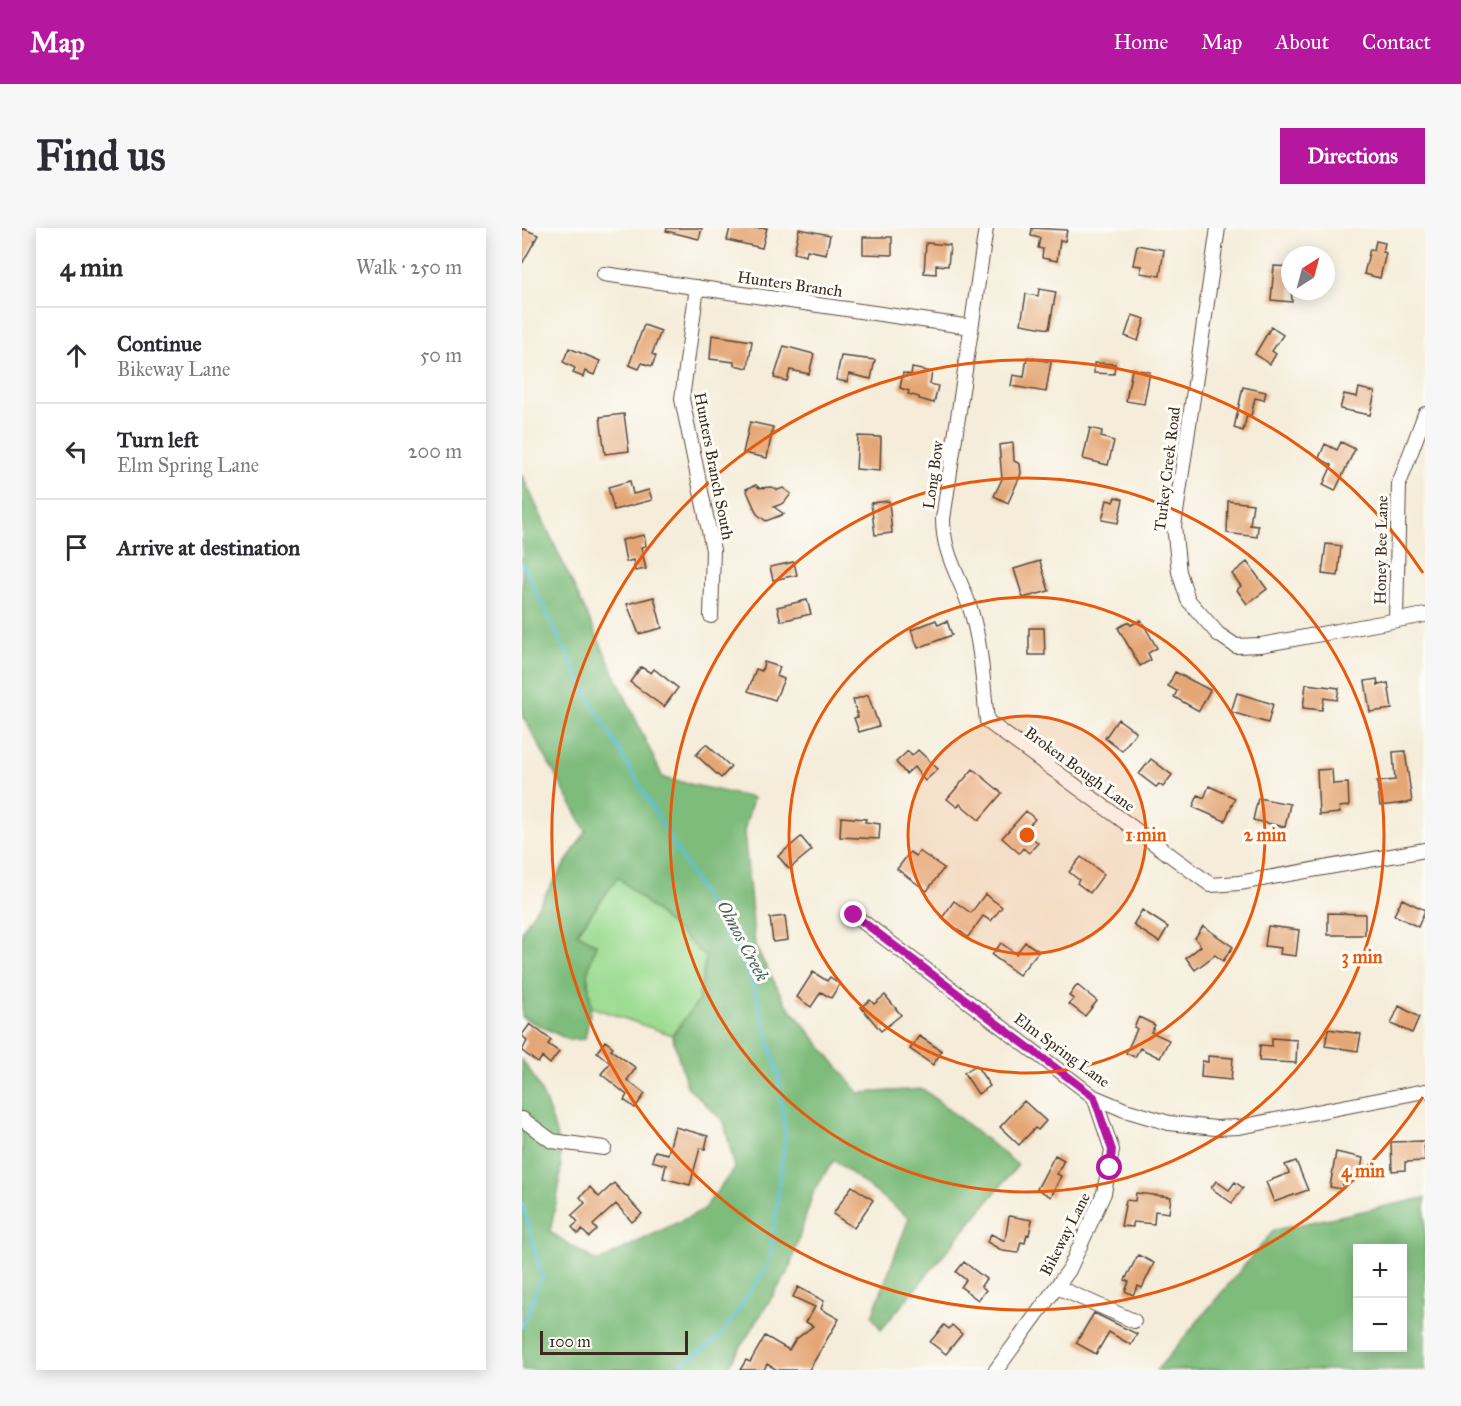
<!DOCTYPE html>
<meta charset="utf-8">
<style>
body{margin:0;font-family:"IM FELL Great Primer",serif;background:#f7f7f7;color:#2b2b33}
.controls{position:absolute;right:18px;bottom:18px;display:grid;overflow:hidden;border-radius:0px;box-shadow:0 3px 15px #0003}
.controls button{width:54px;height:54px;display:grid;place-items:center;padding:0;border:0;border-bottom:2px solid #e1e1e2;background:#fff;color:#2b2b33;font:30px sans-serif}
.compass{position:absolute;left:759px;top:18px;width:54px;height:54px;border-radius:50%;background:#fff;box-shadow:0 3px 15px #0003;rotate:36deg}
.scale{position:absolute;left:18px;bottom:15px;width:148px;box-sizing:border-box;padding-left:6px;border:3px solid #3b2a1e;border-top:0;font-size:16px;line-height:21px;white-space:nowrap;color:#3b2a1e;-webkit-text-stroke:4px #fdfcf7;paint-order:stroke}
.stop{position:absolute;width:18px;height:18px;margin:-14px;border:4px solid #b5179e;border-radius:50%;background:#fff}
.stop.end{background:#b5179e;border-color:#fff;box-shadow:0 2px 6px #0008}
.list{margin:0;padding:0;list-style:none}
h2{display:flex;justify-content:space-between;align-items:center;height:78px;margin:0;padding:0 24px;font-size:26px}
h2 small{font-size:20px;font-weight:400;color:#7c7c81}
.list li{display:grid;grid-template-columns:39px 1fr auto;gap:18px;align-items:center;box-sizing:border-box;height:96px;padding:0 24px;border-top:2px solid #e1e1e2}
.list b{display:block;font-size:22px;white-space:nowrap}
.list p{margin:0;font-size:20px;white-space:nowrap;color:#7c7c81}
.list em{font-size:20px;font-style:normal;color:#7c7c81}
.icon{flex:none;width:33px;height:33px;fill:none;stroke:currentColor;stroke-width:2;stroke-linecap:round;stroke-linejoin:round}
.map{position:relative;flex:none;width:903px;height:1142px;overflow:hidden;border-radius:0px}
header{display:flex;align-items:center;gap:36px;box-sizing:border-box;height:84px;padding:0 30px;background:#b5179e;color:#fff}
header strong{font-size:28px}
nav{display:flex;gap:33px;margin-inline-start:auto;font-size:21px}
.intro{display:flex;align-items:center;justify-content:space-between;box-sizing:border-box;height:144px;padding:0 36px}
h1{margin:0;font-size:42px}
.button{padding:15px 27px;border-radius:0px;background:#b5179e;color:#fff;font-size:21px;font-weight:700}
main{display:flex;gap:36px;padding:0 36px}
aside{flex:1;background:#fff;border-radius:0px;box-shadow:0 3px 15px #0003}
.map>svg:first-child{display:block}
.green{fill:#9ddc92;stroke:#6c8358;stroke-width:1.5}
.forest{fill:#7ebc7c;stroke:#5c734d;stroke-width:1.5;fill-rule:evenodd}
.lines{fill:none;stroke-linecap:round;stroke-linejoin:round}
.stream{stroke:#5bc0d9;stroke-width:3}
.building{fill:#e4a675}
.minor-casing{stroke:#57473a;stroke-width:16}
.minor{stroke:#fff;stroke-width:14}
.route{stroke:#b5179e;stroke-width:8}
.ring{fill:none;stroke:#e8590c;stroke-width:3}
.labels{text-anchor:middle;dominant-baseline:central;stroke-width:6;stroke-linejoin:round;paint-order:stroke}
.street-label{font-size:16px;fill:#3b2a1e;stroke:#fdfcf7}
.water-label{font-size:18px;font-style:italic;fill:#465e5f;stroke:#fdfcf7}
.centre{fill:#e8590c;stroke:#fdfcf7;stroke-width:3}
.ring-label{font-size:18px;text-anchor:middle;font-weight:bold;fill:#e8590c;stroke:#fdfcf7;stroke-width:6;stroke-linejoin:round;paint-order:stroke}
</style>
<header>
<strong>Map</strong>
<nav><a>Home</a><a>Map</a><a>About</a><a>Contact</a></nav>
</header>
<div class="intro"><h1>Find us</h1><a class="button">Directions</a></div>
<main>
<aside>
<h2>4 min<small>Walk · 250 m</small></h2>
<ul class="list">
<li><svg class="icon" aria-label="ahead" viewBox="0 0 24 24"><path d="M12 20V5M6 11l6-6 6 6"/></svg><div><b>Continue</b><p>Bikeway Lane</p></div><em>50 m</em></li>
<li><svg class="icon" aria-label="left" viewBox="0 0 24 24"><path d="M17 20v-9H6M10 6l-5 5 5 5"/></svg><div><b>Turn left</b><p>Elm Spring Lane</p></div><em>200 m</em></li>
<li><svg class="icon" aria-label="arrive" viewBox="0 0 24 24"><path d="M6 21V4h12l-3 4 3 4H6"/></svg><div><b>Arrive at destination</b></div></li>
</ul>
</aside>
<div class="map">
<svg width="903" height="1142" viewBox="0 0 903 1142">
<rect width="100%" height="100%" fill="#fdfcf7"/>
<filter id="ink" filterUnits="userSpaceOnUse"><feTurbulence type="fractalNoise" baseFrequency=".0167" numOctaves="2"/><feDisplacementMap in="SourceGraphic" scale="12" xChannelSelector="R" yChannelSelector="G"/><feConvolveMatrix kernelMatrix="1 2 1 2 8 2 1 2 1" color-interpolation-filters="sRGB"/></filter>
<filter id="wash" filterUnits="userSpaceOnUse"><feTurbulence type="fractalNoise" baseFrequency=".008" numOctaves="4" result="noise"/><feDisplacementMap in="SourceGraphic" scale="24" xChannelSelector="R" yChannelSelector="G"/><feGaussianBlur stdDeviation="1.35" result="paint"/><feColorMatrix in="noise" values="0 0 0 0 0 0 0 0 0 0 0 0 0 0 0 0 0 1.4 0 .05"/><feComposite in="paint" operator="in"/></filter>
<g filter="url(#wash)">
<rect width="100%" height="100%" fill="#f5edda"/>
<path class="green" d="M96 649 184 729 176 774 150 807 69 779 65 745 74 716 55 705Z"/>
<path class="forest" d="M0 247 141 550 231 570 222 603 233 718 263 774 337 865 401 861 496 937 359 1102 350 1088 387 990 312 932 292 962 267 1042 204 1142H0V832C22 860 42 914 38 949 37 968 31 986 28 1004L75 1034 181 982 213 940 202 894 165 858 150 807 176 774 184 729 96 649 55 705 74 716 65 745 69 779 63 811 47 812 0 789V703L64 603 0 486Z
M903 970V1142H635L752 1002ZM836 1020H880V1120H836Z"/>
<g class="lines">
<path class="stream" d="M0 335 66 468 230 752 257 849 263 907 248 1034 197 1111 150 1142
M0 975 20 1048 0 1099"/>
</g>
<g id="blocks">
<path class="building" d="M0 0 16 7 0 36Z
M145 0H180L177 11 144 3Z
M208 0H245L240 20 205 12Z
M510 0 545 2 543 13 538 12 535 33 520 30 521 21 516 20 518 10 509 8Z
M277 1 308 7 304 26 285 22 284 28 272 25Z
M341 9H370V27L341 26Z
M854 13 863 15 861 24 864 25 858 50 842 46 848 21 852 22Z
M404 15 428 17 426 38 414 37V46L402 45Z
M615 17 642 22 638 48 618 45 620 38 611 37Z
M752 38 768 39 770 74 749 72Z
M517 61 534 64 527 101 499 96 504 66 516 68Z
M610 87 623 91 616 113 603 108Z
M122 97 139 103 130 126 134 128 130 138 120 135 117 141 107 137Z
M749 99 761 107 750 123 754 126 748 136 733 126Z
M190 107 230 113 226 140 212 137V134L188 131Z
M262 118 292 126 287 146 268 142 265 153 252 150Z
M47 120 78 133 72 147 63 143 61 149 51 145 53 140 41 134Z
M319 128 353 132 349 151 327 146 325 154 314 152Z
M505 129 529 134 524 164 489 158 491 147 502 149Z
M572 135 593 136 592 146 572 145Z
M390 140 410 144 408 156 416 158 412 175 397 171V169L386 166 387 163 378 160 381 145 389 147Z
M610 141 628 144 622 176 604 173Z
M721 159 744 164 742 172 733 170 729 188 725 187 721 203 712 200Z
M837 160 853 164 848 187 818 181 822 166 835 169Z
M102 186 107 223 83 226 78 189Z
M228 194 251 199 245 230 221 225Z
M568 200 580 203 579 209 592 213 586 237 561 231Z
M336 208 359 209 358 243 334 241Z
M819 214 833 221 813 263 801 257 810 237 797 230 803 216 815 222Z
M491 215 492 233 498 236 499 246 486 275 472 268 480 251 477 217Z
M108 253 111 266 127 262 130 272 92 282 86 259Z
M234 257 237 260 250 259 256 262 261 260 269 266 262 275 252 279 262 286 244 293 235 286 224 261Z
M593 269 601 271 596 295 580 292 585 272 592 274Z
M367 273 370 305 353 307 349 275Z
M706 273 731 276 728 297 736 298 735 309 705 305Z
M122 307 124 318 119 319 124 341 113 343 111 332 104 334 100 312Z
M804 316 819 318 816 348 800 346Z
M518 333 527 363 501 370 492 341Z
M272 334 275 347 251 352 248 339Z
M725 334 745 361 725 376 715 362 719 358 710 346Z
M132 369 140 400 117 406 105 376Z
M285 372 289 386 259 393 255 379Z
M414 392 416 397 425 393 430 407 396 420 389 402Z
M619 392 635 420 626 425 629 432 618 438 596 400 606 394 609 397Z
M507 400H522L523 427H507Z
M242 434 258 439 255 448 262 451 253 472 226 463 234 441 240 443Z
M119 439 129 445 132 441 156 460 142 479 108 454Z
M653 444 688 462 677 483 652 469 655 463 646 458Z
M855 451 856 457 866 455 870 481 848 484 843 453Z
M784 456 817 460 815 472 802 470 800 482 781 480Z
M715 465 751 476 746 495 709 484Z
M346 467 357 498 337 504 332 490 336 489 331 472Z
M596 491 614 504 600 523 583 510Z
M184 516 209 539 199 550 174 527Z
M396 522 416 541 403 553 392 539 384 546 374 534 386 523 390 528Z
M883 523 890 574 858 578 855 554 873 552 871 524Z
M629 531 650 547 641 559 637 556 634 559 617 546Z
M451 541 480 565 457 592 438 576 435 579 425 571Z
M810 541 811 556 826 555 827 578 817 579 818 585 797 587 795 542Z
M687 558 713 570 703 593 671 579 676 567 682 570Z
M736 570 768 576 763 599 731 592Z
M504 583 513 591 502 603 516 615 507 625 501 620 497 625 480 610Z
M319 589 344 591 343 594 358 596 357 611 318 609Z
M279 609 290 622 267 641 256 628Z
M397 623 422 640 405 663 375 641 388 624 394 628Z
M559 629 582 646 568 665 555 655 557 652 547 644Z
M463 666 480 679 469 693 461 688 446 709 420 690 432 673 449 685Z
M880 671 903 682 896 699 872 687Z
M620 682 646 699 637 714 611 697Z
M806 685 843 686V707H806Z
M263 688 266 712 251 714 248 690Z
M681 698 711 719 701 733 693 727 673 742 664 730 679 718 673 710Z
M746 698 777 702 774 728 758 726 759 720 743 718Z
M503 714 517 723 497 747 470 727 479 715 494 726Z
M291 744 305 753 308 749 318 756 309 770 299 764 289 779 275 769Z
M555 757 575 773 563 788 547 776 552 771 547 768Z
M363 767 379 787 359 803 339 779 348 772 352 776Z
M877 778 897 789 890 805 869 796Z
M617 789 633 797 629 804 647 812 638 830 618 820 613 829 604 825 615 801 612 799Z
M8 796 29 812 26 816 37 824 28 836 20 829 16 835 0 823 5 813 0 807Z
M806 801 839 806 836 823 803 818Z
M397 808 420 823 411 837 388 821Z
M750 810 775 812 774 835 737 833 738 817 750 818Z
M83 813 91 819 89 822 114 840 105 852 123 866 113 880 102 872 105 867 79 846 88 835 75 824Z
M686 828 711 830 709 852 679 849 680 833 686 834Z
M454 837 468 858 456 866 442 845Z
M502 873 524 893 516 902 513 900 497 917 478 899Z
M153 899 186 908 183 921 178 920 168 957 141 950 144 937 130 933 133 923 146 926Z
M902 913 903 933 883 934V942L870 943 869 914Z
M814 924 841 930 838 948 823 945 820 961 808 959Z
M533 927 542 932 535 946 539 948 529 969 515 961Z
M774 933 786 962 752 974 744 954 767 945 763 937Z
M694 953 707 962 713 954 721 960 710 975 689 960Z
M92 955 120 986 110 994 94 976 71 997 75 1002 67 1009 60 1002 56 1006 50 999 56 994 50 987 63 975 58 969 68 959 77 969Z
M330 958 351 972 332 1000 311 986Z
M614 965 649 969 647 985 633 983 632 996 611 994V999L599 998 604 972 613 973Z
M487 988 510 992 507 1007 505 1006 503 1015 499 1014 496 1025 481 1023 465 1014 469 1006 483 1013Z
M616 1027 632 1035 620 1060 616 1058 611 1067 603 1063 607 1054 603 1052Z
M442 1034 464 1051 459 1058 464 1062 456 1072 439 1059 444 1052 434 1044Z
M276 1059 302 1073 299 1081 317 1091 287 1142H255L245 1136 242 1142H218L224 1132 228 1134 243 1108 267 1122 273 1112 291 1098 284 1094 293 1079 271 1069Z
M572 1085 615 1106 609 1117 587 1104 574 1126 554 1115Z
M422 1097 427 1101 430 1097 440 1106 424 1126 408 1114Z"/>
</g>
</g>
<g filter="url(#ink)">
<use href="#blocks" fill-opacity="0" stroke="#57473a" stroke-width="1.5"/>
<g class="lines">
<g class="minor-casing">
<path id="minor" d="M464 0 421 291C421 328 439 350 449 383 460 419 461 457 465 493L689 657 717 655 903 622
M696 0 652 298 657 344 666 372 696 406 714 418 739 417 903 387
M82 46 449 99
M175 59 160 171 191 322 189 388
M874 392 877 256 903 186
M332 687 572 869 603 882 647 895 693 900 717 899 903 863
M0 891 30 913 82 920
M535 1059 612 1093
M474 1142 547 1042 582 965 590 922 572 869"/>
</g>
<use href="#minor" class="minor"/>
</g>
</g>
<g class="lines" filter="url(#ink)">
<path class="route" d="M332 687 572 869 590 922 588 940"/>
</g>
<circle cx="505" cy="607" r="119" fill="#e8590c" fill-opacity=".12"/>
<g class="ring">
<circle cx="505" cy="607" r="119"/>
<circle cx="505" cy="607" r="238"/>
<circle cx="505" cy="607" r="357"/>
<path d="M901 869A475 475 0 1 1 901 345"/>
</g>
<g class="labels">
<g class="street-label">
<text transform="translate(268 56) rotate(8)">Hunters Branch</text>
<text transform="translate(192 238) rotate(79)">Hunters Branch South</text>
<text transform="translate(645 241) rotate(-83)">Turkey Creek Road</text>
<text transform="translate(411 247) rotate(-82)">Long Bow</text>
<text transform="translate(859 322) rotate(-89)">Honey Bee Lane</text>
<text transform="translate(558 541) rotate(36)">Broken Bough Lane</text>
<text transform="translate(540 822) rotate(36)">Elm Spring Lane</text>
<text transform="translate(543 1006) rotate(-63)">Bikeway Lane</text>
</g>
<g class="water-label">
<text transform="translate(221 713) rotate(62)">Olmos Creek</text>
</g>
</g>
<circle cx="505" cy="607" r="9" class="centre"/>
<g class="ring-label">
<text x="624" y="613">1 min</text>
<text x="743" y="613">2 min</text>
<text x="840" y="735">3 min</text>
<text x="841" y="949">4 min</text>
</g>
</svg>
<div class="controls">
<button>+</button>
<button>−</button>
</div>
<svg class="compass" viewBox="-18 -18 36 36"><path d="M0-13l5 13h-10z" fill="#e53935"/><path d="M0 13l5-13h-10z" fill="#7c7c81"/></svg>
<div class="scale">100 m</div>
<div class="stop" style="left:588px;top:940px"></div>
<div class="stop end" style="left:332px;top:687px"></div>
</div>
</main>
